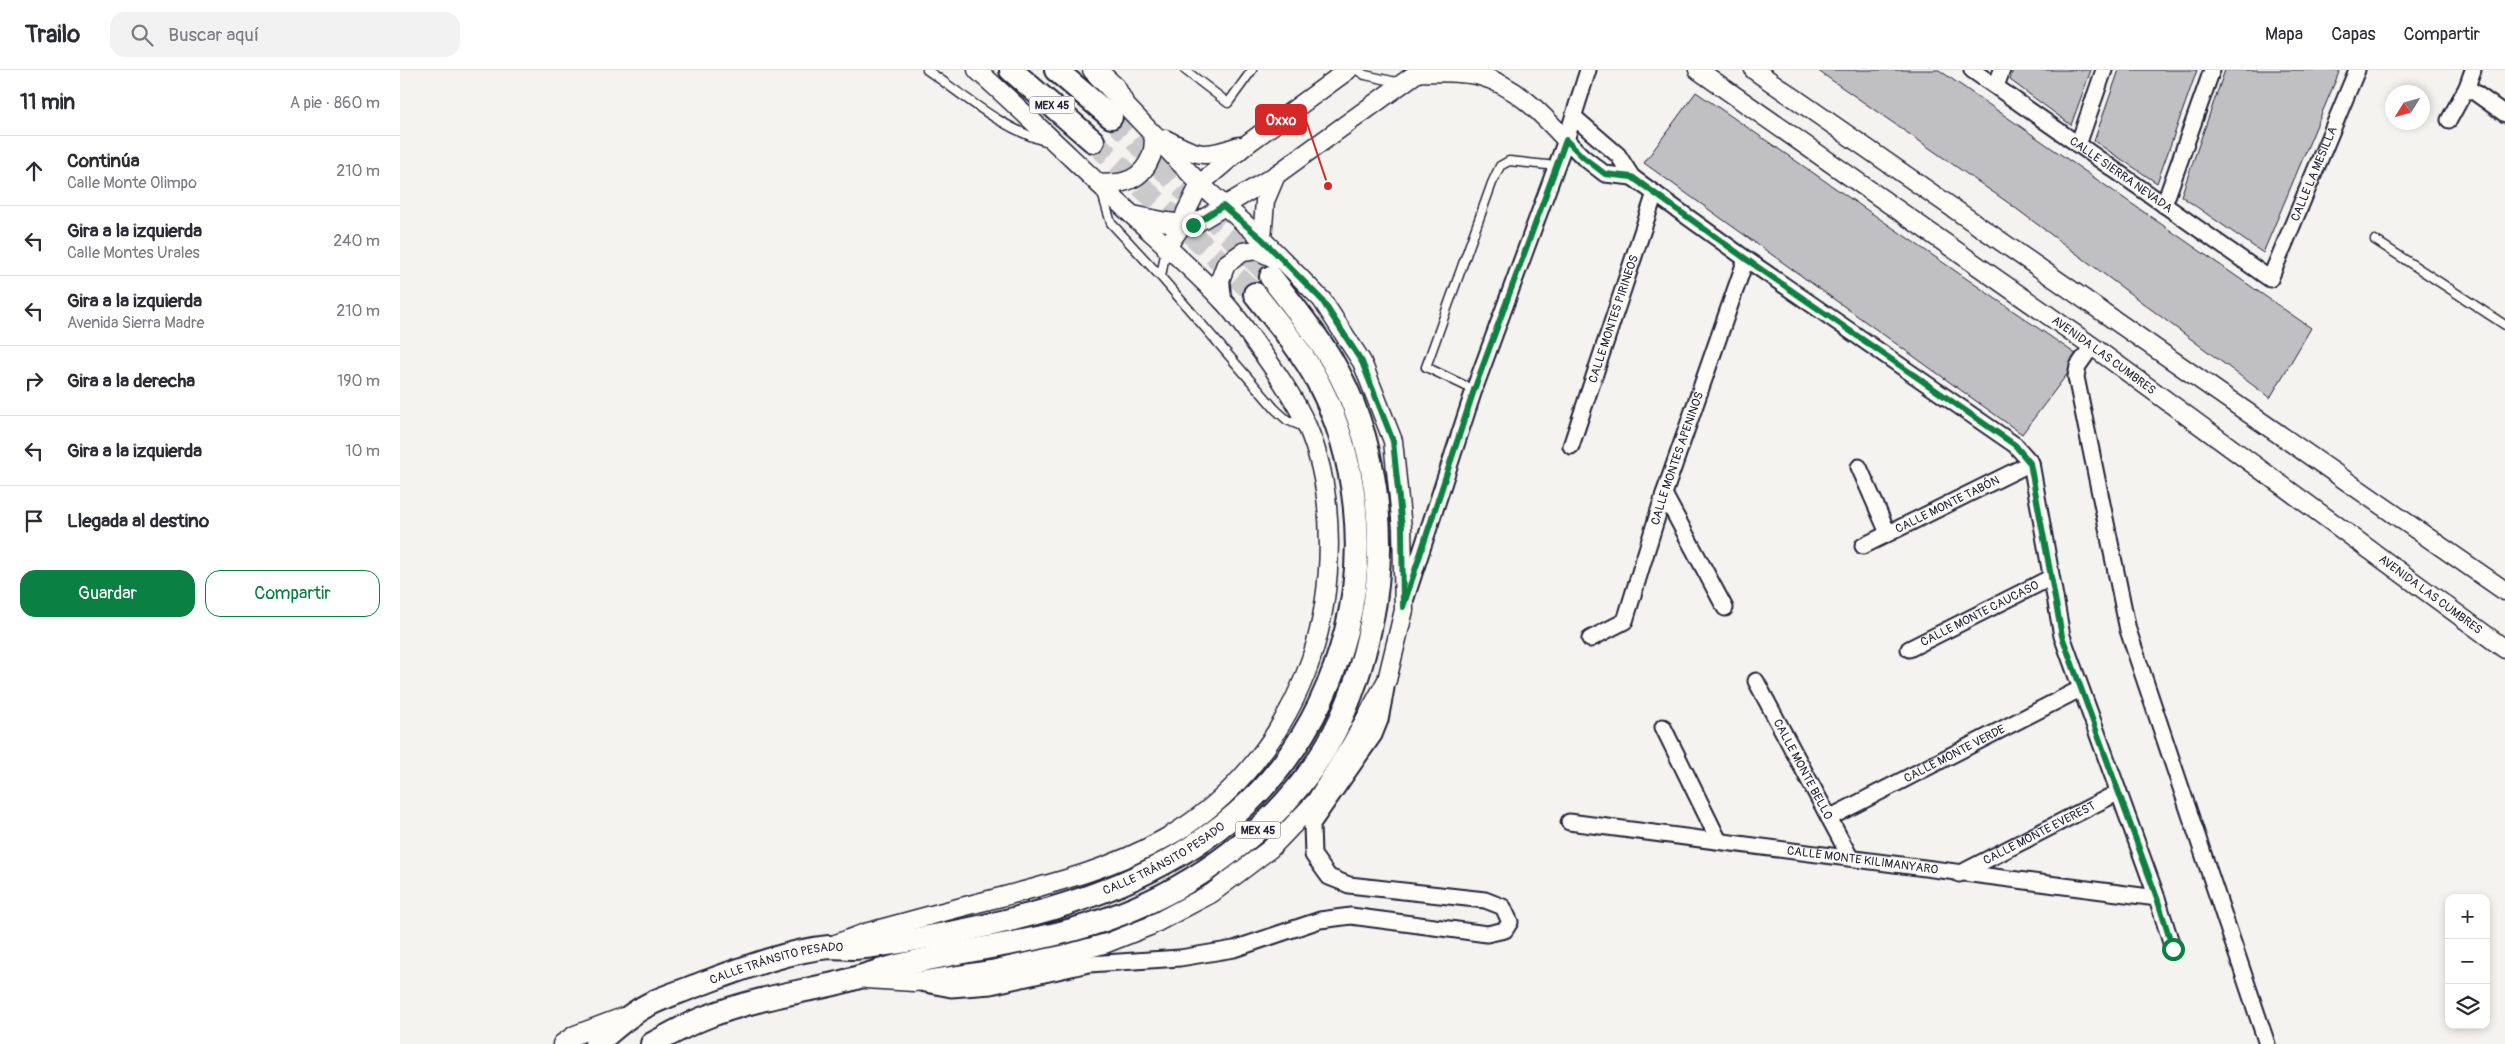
<!DOCTYPE html>
<html lang="es">
<meta charset="utf-8">
<style>
body{margin:0;font-family:Pangolin,sans-serif;background:#f2f2f3;color:#2b2b33}
.controls{position:absolute;right:15px;bottom:15px;display:grid;overflow:hidden;border-radius:10px;box-shadow:0 2px 8px #0003}
.controls button{width:45px;height:45px;display:grid;place-items:center;padding:0;border:0;border-bottom:1px solid #e1e1e2;background:#fff;color:#2b2b33;font:25px sans-serif}
.compass{position:absolute;left:1985px;top:15px;width:45px;height:45px;border-radius:50%;background:#fff;box-shadow:0 2px 8px #0003;rotate:233deg}
.stop{position:absolute;width:15px;height:15px;margin:-11px;border:4px solid #0b8043;border-radius:50%;background:#fff}
.stop.end{background:#0b8043;border-color:#fff;box-shadow:0 1px 5px #0008}
.list{margin:0;padding:0;list-style:none}
h2{display:flex;justify-content:space-between;align-items:center;height:65px;margin:0;padding:0 20px;font-size:21px}
h2 small{font-size:16px;font-weight:400;color:#7c7c81}
.list li{display:grid;grid-template-columns:32px 1fr auto;gap:15px;align-items:center;box-sizing:border-box;height:70px;padding:0 20px;border-top:1px solid #e1e1e2}
.list b{display:block;font-size:19px;white-space:nowrap}
.list p{margin:0;font-size:16px;white-space:nowrap;color:#7c7c81}
.list em{font-size:16px;font-style:normal;color:#7c7c81}
.actions{display:flex;gap:10px;padding:15px 20px}
.actions a{flex:1;padding:11px 0;border:1px solid #0b8043;border-radius:15px;text-align:center;font-size:18px;color:#0b8043}
.actions .main{background:#0b8043;color:#fff}
.icon{flex:none;width:28px;height:28px;fill:none;stroke:currentColor;stroke-width:2;stroke-linecap:round;stroke-linejoin:round}
.map{position:relative;flex:none;width:2105px;height:974px;overflow:hidden}
header{display:flex;align-items:center;gap:30px;box-sizing:border-box;height:70px;padding:0 25px;background:#fff;border-bottom:1px solid #e1e1e2}
header strong{font-size:24px}
nav{display:flex;gap:28px;margin-inline-start:auto;font-size:18px}
.search{width:350px;height:45px;background:#f2f2f3;display:flex;align-items:center;gap:12px;box-sizing:border-box;padding:0 18px;border-radius:15px;color:#7c7c81;font-size:19px}
main{display:flex}
aside{flex:1;background:#fff}
.map>svg:first-child{display:block}
.building{fill:#c0bfc2;stroke:#22223b}
.lines{fill:none;stroke-linecap:round;stroke-linejoin:round}
.primary-tunnel{stroke:#cac9cb;stroke-width:22;stroke-dasharray:22 11;stroke-linecap:butt}
.service-casing{stroke:#22223b;stroke-width:11}
.minor-casing{stroke:#22223b;stroke-width:19}
.tertiary-casing{stroke:#22223b;stroke-width:21}
.primary-casing{stroke:#22223b;stroke-width:26}
.service{stroke:#fdfcf7;stroke-width:8}
.minor{stroke:#fdfcf7;stroke-width:15}
.tertiary{stroke:#fdfcf7;stroke-width:18}
.primary{stroke:#fdfcf7;stroke-width:22}
.route{stroke:#0b8043;stroke-width:6}
.labels{text-anchor:middle;dominant-baseline:central;stroke-width:4.5;stroke-linejoin:round;paint-order:stroke}
.shield{fill:#fdfcf7;stroke:#646373;stroke-width:1}
.shield-label{font-size:11px;font-weight:bold;fill:#22223b}
.street-label{font-size:12px;fill:#22223b;stroke:#fdfcf7}
.leader{fill:none;stroke:#d62828;stroke-width:2}
.callout-dot{fill:#d62828;stroke:#fdfcf7;stroke-width:2}
.callout{fill:#d62828;stroke:#d62828;stroke-width:2}
.callout-label{font-size:14px;text-anchor:middle;font-weight:bold;fill:#fff}
</style>
<header>
<strong>Trailo</strong>
<div class="search"><svg class="icon" aria-label="search" viewBox="0 0 24 24"><circle cx="10" cy="10" r="6"/><path d="M15 15l6 6"/></svg>Buscar aquí</div>
<nav><a>Mapa</a><a>Capas</a><a>Compartir</a></nav>
</header>
<main>
<aside>
<h2>11 min<small>A pie · 860 m</small></h2>
<ul class="list">
<li><svg class="icon" aria-label="ahead" viewBox="0 0 24 24"><path d="M12 20V5M6 11l6-6 6 6"/></svg><div><b>Continúa</b><p>Calle Monte Olimpo</p></div><em>210 m</em></li>
<li><svg class="icon" aria-label="left" viewBox="0 0 24 24"><path d="M17 20v-9H6M10 6l-5 5 5 5"/></svg><div><b>Gira a la izquierda</b><p>Calle Montes Urales</p></div><em>240 m</em></li>
<li><svg class="icon" aria-label="left" viewBox="0 0 24 24"><path d="M17 20v-9H6M10 6l-5 5 5 5"/></svg><div><b>Gira a la izquierda</b><p>Avenida Sierra Madre</p></div><em>210 m</em></li>
<li><svg class="icon" aria-label="right" viewBox="0 0 24 24"><path d="M7 20v-9h11M14 6l5 5-5 5"/></svg><div><b>Gira a la derecha</b></div><em>190 m</em></li>
<li><svg class="icon" aria-label="left" viewBox="0 0 24 24"><path d="M17 20v-9H6M10 6l-5 5 5 5"/></svg><div><b>Gira a la izquierda</b></div><em>10 m</em></li>
<li><svg class="icon" aria-label="arrive" viewBox="0 0 24 24"><path d="M6 21V4h12l-3 4 3 4H6"/></svg><div><b>Llegada al destino</b></div></li>
</ul>
<div class="actions"><a class="main">Guardar</a><a>Compartir</a></div>
</aside>
<div class="map">
<svg width="2105" height="974" viewBox="0 0 2105 974">
<rect width="100%" height="100%" fill="#f4f3ef"/>
<filter id="ink" filterUnits="userSpaceOnUse"><feTurbulence type="fractalNoise" baseFrequency=".02" numOctaves="2"/><feDisplacementMap in="SourceGraphic" scale="10" xChannelSelector="R" yChannelSelector="G"/><feConvolveMatrix kernelMatrix="1 2 1 2 8 2 1 2 1" color-interpolation-filters="sRGB"/></filter>
<g filter="url(#ink)">
<path class="building" d="M1417 0H1539L1911 258 1870 328 1610 134Z
M1613 0H1691L1671 55 1610 10Z
M1719 0H1797L1757 113 1694 71Z
M1825 0H1940L1863 183 1781 126Z
M1296 22 1680 287 1622 364 1244 93Z"/>
<g class="lines">
<path class="primary-tunnel" d="M711 47 871 207
M693 71 855 224"/>
<g class="service-casing">
<path id="service" d="M527 0C565 26 604 61 649 72
M705 0 720 14 728 29
M785 0 828 33 852 0
M957 0 965 5 1001 13
M702 123 711 153 761 207 875 339 887 350 906 358
M1975 170 2105 255
M761 207 766 178
M1074 320 1026 297 1092 113 1100 96 1109 91 1157 96"/>
</g>
<g class="minor-casing">
<g id="minor">
<path id="s1" d="M1572 0 1870 209 1957 0"/>
<path d="M1596 16 1602 0"/>
<path d="M2067 17 2105 44"/>
<path d="M1174 47 1218 85 1232 107 1346 189 1615 375 1631 393"/>
<path d="M2049 50 2067 17 2073 0"/>
<path d="M1166 70 1183 87 1205 104 1232 107"/>
<path d="M1678 75 1704 0"/>
<path d="M1764 135 1812 0"/>
<path d="M1692 276 1678 296 1676 307 1728 560 1867 974"/>
<path id="s2" d="M1171 376 1255 123"/>
<path d="M1631 393 1662 566 1757 828 1773 879"/>
<path d="M1459 397 1488 463"/>
<path d="M1264 424 1325 538"/>
<path id="s3" d="M1463 476 1631 393"/>
<path d="M1006 528 1074 320 1166 70 1188 0"/>
<path id="s4" d="M1190 569 1225 551 1264 424 1346 189"/>
<path id="s5" d="M1509 579 1650 508"/>
<path id="s6" d="M1356 611 1450 787"/>
<path d="M1263 657 1319 771"/>
<path id="s7" d="M1429 748 1680 619"/>
<path id="s8" d="M1169 752 1757 828"/>
<path id="s9" d="M1559 804 1719 722"/>
<path d="M520 913 551 919 591 916 689 894 780 888 834 879 920 850 951 846 1087 864 1105 860 1110 852 1103 837 1085 830 949 815 929 807 913 785 912 754 974 665 980 650 986 618"/>
</g>
</g>
<g class="tertiary-casing">
<g id="tertiary">
<path id="s10" d="M1298 0 1692 276 2105 579"/>
<path d="M1354 0 2105 521"/>
<path d="M1018 2C1038 3 1060 1 1080 6 1115 15 1142 44 1166 70"/>
<path d="M765 69C799 86 802 89 839 76"/>
<path d="M699 114C706 113 716 114 723 112 745 107 757 84 753 63"/>
<path d="M733 145 767 152 793 155 876 105 1021 0"/>
<path d="M862 169 865 131 876 105"/>
<path d="M766 178 782 155 786 142 800 114 847 74 948 0"/>
<path d="M822 230 820 210 826 194 843 182 857 180 876 189"/>
<path d="M433 875 465 863C510 851 556 838 601 827 658 812 713 798 764 769 834 731 886 663 911 589 934 519 937 425 907 356 894 327 875 300 856 274 845 259 834 242 821 229 789 195 752 164 718 132 671 88 625 43 577 0"/>
<path d="M466 909 514 912 591 900 671 883 707 873 750 856 812 823 870 779 916 731 951 675 987 610 1004 540 1002 458 993 371 962 292 922 230 862 169 800 114 692 0"/>
<path d="M162 974 175 965 223 947"/>
</g>
</g>
<g class="primary-casing">
<g id="primary">
<path d="M611 0 693 71"/>
<path d="M656 0 711 47"/>
<path id="s11" d="M196 974C209 963 222 951 236 942 253 930 275 924 295 916 336 901 386 881 429 877 438 877 447 878 455 878 472 877 489 874 506 871 704 838 890 777 946 561 967 480 957 387 918 312 901 280 877 252 855 224"/>
<path d="M252 974C271 964 289 953 309 946 350 930 395 923 438 913 461 907 483 899 506 894 551 883 597 877 643 867 728 849 803 812 866 752 925 696 955 633 971 554 989 466 977 367 931 289 913 260 892 234 871 207"/>
</g>
</g>
<use href="#service" class="service"/>
<use href="#minor" class="minor"/>
<use href="#tertiary" class="tertiary"/>
<use href="#primary" class="primary"/>
</g>
</g>
<g class="lines" filter="url(#ink)">
<path class="route" d="M793 155 823 136 862 169 922 230 962 292 993 371 1002 458 1003 537 1074 320 1166 70 1183 87 1205 104 1232 107 1346 189 1615 375 1630 393 1662 566 1757 828 1773 879"/>
</g>
<g class="labels">
<g class="shield">
<rect x="629.5" y="26.5" width="45" height="17" rx="4"/>
<rect x="835.5" y="751.5" width="45" height="17" rx="4"/>
</g>
<g class="shield-label">
<text x="652" y="35">MEX 45</text>
<text x="858" y="760">MEX 45</text>
</g>
<g class="street-label">
<text stroke="none"><textPath href="#s1" startOffset="478">CALLE LA MESILLA</textPath></text>
<text stroke="none"><textPath href="#s1" startOffset="182">CALLE SIERRA NEVADA</textPath></text>
<text stroke="none"><textPath href="#s2" startOffset="134">CALLE MONTES PIRINEOS</textPath></text>
<text stroke="none"><textPath href="#s10" startOffset="496">AVENIDA LAS CUMBRES</textPath></text>
<text stroke="none"><textPath href="#s4" startOffset="210">CALLE MONTES APENINOS</textPath></text>
<text stroke="none"><textPath href="#s3" startOffset="94">CALLE MONTE TABÓN</textPath></text>
<text stroke="none"><textPath href="#s10" startOffset="901">AVENIDA LAS CUMBRES</textPath></text>
<text stroke="none"><textPath href="#s5" startOffset="79">CALLE MONTE CAUCASO</textPath></text>
<text stroke="none"><textPath href="#s7" startOffset="141">CALLE MONTE VERDE</textPath></text>
<text stroke="none"><textPath href="#s6" startOffset="100">CALLE MONTE BELLO</textPath></text>
<text stroke="none"><textPath href="#s9" startOffset="90">CALLE MONTE EVEREST</textPath></text>
<text stroke="none"><textPath href="#s11" startOffset="606">CALLE TRÁNSITO PESADO</textPath></text>
<text stroke="none"><textPath href="#s8" startOffset="296">CALLE MONTE KILIMANYARO</textPath></text>
<text stroke="none"><textPath href="#s11" startOffset="201">CALLE TRÁNSITO PESADO</textPath></text>
</g>
</g>
<path class="leader" d="M928 116L906 50"/>
<circle class="callout-dot" cx="928" cy="116" r="5"/>
<rect class="callout" x="856" y="35" width="50" height="29" rx="5"/>
<g class="callout-label">
<text x="881" y="55">Oxxo</text>
</g>
</svg>
<div class="controls">
<button>+</button>
<button>−</button>
<button><svg class="icon" aria-label="layers" viewBox="0 0 24 24"><path d="M12 4l9 5-9 5-9-5zM3 14l9 5 9-5"/></svg></button>
</div>
<svg class="compass" viewBox="-18 -18 36 36"><path d="M0-13l5 13h-10z" fill="#e53935"/><path d="M0 13l5-13h-10z" fill="#7c7c81"/></svg>
<div class="stop" style="left:1773px;top:879px"></div>
<div class="stop end" style="left:793px;top:155px"></div>
</div>
</main>
